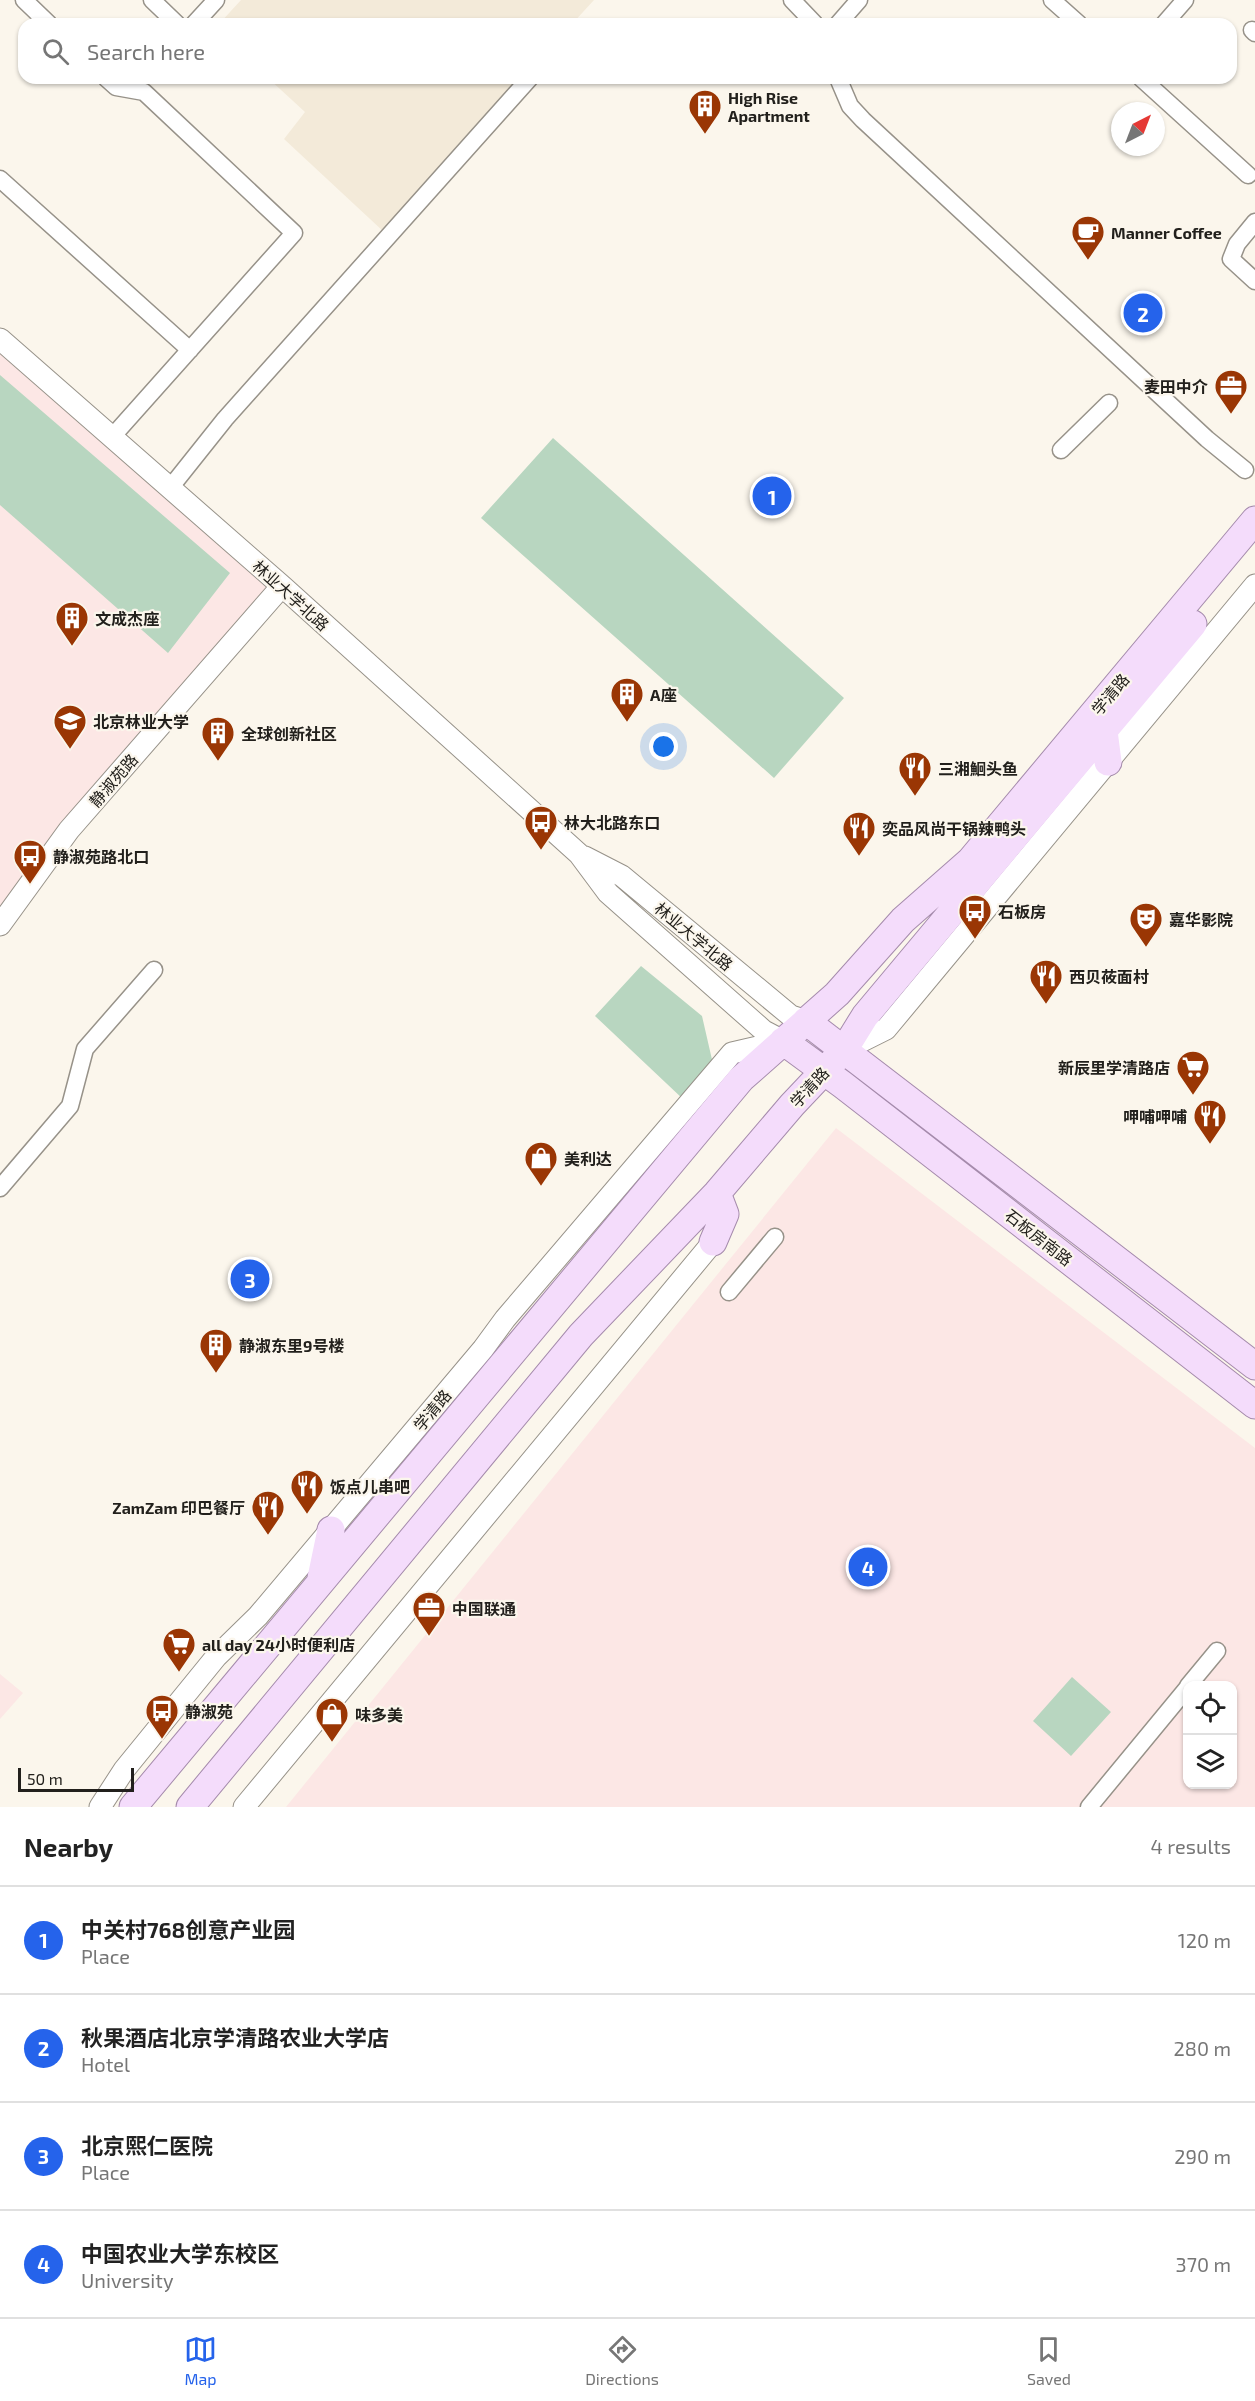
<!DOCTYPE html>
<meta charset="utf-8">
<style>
body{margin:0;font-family:"Exo 2","Noto Sans SC",sans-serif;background:#f2f2f2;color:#222}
.controls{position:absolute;right:18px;bottom:18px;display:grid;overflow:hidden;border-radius:12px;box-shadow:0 2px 4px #0004}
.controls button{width:54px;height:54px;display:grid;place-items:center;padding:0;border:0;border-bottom:2px solid #e0e0e0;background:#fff;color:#222;font:30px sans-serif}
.compass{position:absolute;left:1111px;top:102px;width:54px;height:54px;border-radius:50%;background:#fff;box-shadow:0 2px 4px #0004;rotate:42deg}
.scale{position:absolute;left:18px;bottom:15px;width:116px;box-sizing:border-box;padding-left:6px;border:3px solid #22201c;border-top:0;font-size:16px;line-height:21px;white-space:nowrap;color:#22201c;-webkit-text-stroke:4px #fbf6ec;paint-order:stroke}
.you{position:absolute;left:664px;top:747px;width:21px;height:21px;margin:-15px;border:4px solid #fff;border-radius:50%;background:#1a73e8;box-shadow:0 0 0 9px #1a73e833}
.badge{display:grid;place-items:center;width:39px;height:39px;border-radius:50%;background:#2563eb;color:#fff;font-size:20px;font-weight:700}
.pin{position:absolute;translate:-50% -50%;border:3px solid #fff;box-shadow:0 2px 6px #0006}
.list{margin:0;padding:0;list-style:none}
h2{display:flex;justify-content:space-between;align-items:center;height:78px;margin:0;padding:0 24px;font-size:26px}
h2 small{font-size:20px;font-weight:400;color:#767676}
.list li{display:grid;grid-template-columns:39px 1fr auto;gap:18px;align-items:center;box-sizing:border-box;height:108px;padding:0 24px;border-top:2px solid #e0e0e0}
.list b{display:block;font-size:22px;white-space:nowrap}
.list p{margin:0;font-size:20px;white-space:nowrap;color:#767676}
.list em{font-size:20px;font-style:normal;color:#767676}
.icon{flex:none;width:33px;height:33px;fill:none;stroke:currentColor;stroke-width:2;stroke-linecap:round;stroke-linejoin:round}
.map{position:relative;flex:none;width:1255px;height:1807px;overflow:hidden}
.search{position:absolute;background:#fff;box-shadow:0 2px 4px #0004;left:18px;right:18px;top:18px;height:66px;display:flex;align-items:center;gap:15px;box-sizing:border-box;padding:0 21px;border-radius:18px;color:#767676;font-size:22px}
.sheet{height:510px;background:#fff}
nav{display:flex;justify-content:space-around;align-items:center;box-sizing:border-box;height:84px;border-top:2px solid #e0e0e0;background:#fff;font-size:16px;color:#767676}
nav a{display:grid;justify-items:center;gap:3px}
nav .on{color:#2563eb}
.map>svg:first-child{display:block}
.built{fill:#f3ead9}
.education{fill:#fce7e5;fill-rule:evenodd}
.green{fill:#b8d6c0}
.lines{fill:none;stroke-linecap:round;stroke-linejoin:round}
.minor-casing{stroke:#979289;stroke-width:19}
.tertiary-casing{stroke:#979289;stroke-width:23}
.primary-casing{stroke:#a58bac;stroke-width:29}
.minor{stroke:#fff;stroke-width:16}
.tertiary{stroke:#fff;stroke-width:21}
.primary{stroke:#f4dcfb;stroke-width:27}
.labels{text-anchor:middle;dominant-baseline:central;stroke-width:4.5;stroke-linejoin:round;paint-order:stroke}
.poi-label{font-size:16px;font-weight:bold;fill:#22201c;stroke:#fbf6ec;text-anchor:start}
.street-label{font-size:16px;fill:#22201c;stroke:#fbf6ec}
</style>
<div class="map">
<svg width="1255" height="1807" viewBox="0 0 1255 1807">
<rect width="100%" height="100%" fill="#fbf6ec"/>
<path class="built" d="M241 0H594L572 24H219Z
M268 78H523L384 232 284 139 305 112Z"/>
<path class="education" d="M0 352 282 586 0 915Z
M836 1128 1255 1448V1807H286ZM1188 1686H1232V1784H1188Z
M0 1674 23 1693 0 1719Z"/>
<path class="green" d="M0 375 230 573 168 653 0 505Z
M553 438 844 698 774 778 481 518Z
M641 966 702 1016 713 1064 684 1100 595 1016Z
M1072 1677 1111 1712 1071 1756 1033 1721Z"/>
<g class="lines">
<g class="minor-casing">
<path id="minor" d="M24 0 49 24
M152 0 177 24
M792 0 815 24
M1052 0 1079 24
M194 24 216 0
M838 24 859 0
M1164 24 1185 0
M1252 30 1255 33
M106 78 116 87 144 92 294 233 112 437
M838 78 850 106 863 120 1207 439 1245 470
M1141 78 1248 175
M0 179 190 350
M1255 222 1237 244 1231 259 1255 281
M1061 450 1109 403
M170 488 225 419 530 78
M0 1188 70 1106 85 1049 154 970
M729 1292 775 1237
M1188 1686 1217 1651
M1089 1807 1188 1687"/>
</g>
<g class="tertiary-casing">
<path id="tertiary" d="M0 339 282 586 579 854 608 893 764 1031 783 1041
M585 857 622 876 791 1016 806 1021
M0 925 69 830 282 586
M844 1050 886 1029 1255 585
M100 1807 124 1770 216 1657 258 1616 483 1349 505 1319 732 1053 783 1041
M244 1807 713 1242"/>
</g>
<g class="primary-casing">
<path id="primary" d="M1104 731 1108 762
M806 1021 1255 1366
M783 1041 843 1085 1255 1405
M713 1242 725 1214 717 1193
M321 1578 331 1530
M133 1807 741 1079 837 994 903 920 970 861 1255 520
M190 1807 581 1335 717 1193 792 1105 844 1050 865 1016 1193 624"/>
</g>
<use href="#minor" class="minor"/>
<use href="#tertiary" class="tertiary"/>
<use href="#primary" class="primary"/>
</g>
<defs>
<g id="building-pin" transform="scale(1.725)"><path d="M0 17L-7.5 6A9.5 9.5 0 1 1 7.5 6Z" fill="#9a3604" stroke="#fbf6ec"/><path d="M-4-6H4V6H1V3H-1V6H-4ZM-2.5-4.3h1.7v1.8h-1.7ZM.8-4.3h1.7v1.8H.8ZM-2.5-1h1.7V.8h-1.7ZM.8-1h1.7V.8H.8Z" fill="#fff"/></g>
<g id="cafe-pin" transform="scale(1.725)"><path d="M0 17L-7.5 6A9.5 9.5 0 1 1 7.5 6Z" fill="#9a3604" stroke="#fbf6ec"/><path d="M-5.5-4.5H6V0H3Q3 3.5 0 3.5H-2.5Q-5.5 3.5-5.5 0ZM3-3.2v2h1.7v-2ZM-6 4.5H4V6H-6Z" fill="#fff"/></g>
<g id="office-pin" transform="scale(1.725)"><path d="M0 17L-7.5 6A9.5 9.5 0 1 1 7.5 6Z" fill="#9a3604" stroke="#fbf6ec"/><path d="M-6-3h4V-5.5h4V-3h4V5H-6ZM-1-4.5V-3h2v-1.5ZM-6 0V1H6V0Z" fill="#fff"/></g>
<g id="university-pin" transform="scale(1.725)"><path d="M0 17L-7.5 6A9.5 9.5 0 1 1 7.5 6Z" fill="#9a3604" stroke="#fbf6ec"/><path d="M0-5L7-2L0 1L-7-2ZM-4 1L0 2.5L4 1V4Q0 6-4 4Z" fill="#fff"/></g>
<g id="restaurant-pin" transform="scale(1.725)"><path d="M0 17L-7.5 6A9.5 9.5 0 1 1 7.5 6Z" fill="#9a3604" stroke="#fbf6ec"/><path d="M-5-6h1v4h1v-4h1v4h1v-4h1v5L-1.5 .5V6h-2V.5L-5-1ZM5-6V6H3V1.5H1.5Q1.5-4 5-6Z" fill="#fff"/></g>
<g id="bus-pin" transform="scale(1.725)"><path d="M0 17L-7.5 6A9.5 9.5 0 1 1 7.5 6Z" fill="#9a3604" stroke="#fbf6ec"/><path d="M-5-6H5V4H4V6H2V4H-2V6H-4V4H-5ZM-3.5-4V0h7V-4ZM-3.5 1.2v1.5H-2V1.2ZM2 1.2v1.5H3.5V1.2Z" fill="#fff"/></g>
<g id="theatre-pin" transform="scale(1.725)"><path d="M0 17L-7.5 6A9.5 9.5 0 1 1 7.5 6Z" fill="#9a3604" stroke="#fbf6ec"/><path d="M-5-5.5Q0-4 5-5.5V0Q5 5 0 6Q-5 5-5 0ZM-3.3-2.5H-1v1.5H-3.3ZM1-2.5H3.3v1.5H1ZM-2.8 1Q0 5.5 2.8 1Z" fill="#fff"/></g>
<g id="supermarket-pin" transform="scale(1.725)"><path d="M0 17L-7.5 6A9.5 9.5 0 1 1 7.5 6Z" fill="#9a3604" stroke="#fbf6ec"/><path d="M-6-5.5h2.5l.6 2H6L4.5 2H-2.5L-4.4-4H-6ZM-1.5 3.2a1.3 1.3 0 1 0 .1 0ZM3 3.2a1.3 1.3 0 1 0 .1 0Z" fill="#fff"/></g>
<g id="shop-pin" transform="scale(1.725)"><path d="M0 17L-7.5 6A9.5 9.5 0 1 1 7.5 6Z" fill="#9a3604" stroke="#fbf6ec"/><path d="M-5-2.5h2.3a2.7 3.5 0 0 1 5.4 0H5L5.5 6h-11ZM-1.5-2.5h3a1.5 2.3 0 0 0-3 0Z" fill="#fff"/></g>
</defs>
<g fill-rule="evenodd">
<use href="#building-pin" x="705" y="106"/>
<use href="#cafe-pin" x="1088" y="232"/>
<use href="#office-pin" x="1231" y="386"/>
<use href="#building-pin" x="72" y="618"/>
<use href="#building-pin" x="627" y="694"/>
<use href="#university-pin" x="70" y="721"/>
<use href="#building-pin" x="218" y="733"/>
<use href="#restaurant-pin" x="915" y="768"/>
<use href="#bus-pin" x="541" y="822"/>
<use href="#restaurant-pin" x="859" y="828"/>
<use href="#bus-pin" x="30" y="856"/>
<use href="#bus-pin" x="975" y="911"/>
<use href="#theatre-pin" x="1146" y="919"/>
<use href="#restaurant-pin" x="1046" y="976"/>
<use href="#supermarket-pin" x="1193" y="1067"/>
<use href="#restaurant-pin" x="1210" y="1116"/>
<use href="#shop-pin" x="541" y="1158"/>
<use href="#building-pin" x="216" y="1345"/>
<use href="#restaurant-pin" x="307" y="1486"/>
<use href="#restaurant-pin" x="268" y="1507"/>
<use href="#office-pin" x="429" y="1608"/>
<use href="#supermarket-pin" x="179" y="1644"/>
<use href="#bus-pin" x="162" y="1711"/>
<use href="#shop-pin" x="332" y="1714"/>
</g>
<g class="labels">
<g class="poi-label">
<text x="728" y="97">High Rise<tspan x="728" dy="18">Apartment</tspan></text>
<text x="1111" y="232">Manner Coffee</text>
<text x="1208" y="386" text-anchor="end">麦田中介</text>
<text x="95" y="618">文成杰座</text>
<text x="650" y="694">A座</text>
<text x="93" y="721">北京林业大学</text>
<text x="241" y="733">全球创新社区</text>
<text x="938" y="768">三湘鮰头鱼</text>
<text x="564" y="822">林大北路东口</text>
<text x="882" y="828">奕品风尚干锅辣鸭头</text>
<text x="53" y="856">静淑苑路北口</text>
<text x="998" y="911">石板房</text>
<text x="1169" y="919">嘉华影院</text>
<text x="1069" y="976">西贝莜面村</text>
<text x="1170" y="1067" text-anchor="end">新辰里学清路店</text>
<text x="1187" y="1116" text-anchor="end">呷哺呷哺</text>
<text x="564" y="1158">美利达</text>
<text x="239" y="1345">静淑东里9号楼</text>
<text x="330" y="1486">饭点儿串吧</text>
<text x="245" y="1507" text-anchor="end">ZamZam 印巴餐厅</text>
<text x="452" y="1608">中国联通</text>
<text x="202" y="1644">all day 24小时便利店</text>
<text x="185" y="1711">静淑苑</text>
<text x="355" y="1714">味多美</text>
</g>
<g class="street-label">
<text transform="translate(291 595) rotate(42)">林业大学北路</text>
<text transform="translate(1110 694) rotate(-50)">学清路</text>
<text transform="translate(113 780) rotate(-49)">静淑苑路</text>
<text transform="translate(694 936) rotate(40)">林业大学北路</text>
<text transform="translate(809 1087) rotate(-47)">学清路</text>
<text transform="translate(1039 1237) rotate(38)">石板房南路</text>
<text transform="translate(432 1410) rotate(-50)">学清路</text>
</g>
</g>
</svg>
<div class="controls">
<button><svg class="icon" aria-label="locate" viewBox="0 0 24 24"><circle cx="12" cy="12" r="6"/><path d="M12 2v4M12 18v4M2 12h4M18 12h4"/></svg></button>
<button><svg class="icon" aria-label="layers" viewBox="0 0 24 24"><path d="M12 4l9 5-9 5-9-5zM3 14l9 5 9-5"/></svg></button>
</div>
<svg class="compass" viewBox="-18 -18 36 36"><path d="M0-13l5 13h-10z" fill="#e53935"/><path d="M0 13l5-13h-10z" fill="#767676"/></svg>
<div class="scale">50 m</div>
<div class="you"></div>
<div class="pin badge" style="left:772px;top:496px">1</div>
<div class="pin badge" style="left:1143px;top:313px">2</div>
<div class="pin badge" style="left:250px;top:1279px">3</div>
<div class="pin badge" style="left:868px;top:1567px">4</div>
<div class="search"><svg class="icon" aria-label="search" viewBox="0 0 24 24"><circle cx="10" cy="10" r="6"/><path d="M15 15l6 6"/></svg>Search here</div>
</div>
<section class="sheet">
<h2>Nearby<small>4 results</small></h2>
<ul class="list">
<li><span class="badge">1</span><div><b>中关村768创意产业园</b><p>Place</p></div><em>120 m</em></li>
<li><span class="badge">2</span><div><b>秋果酒店北京学清路农业大学店</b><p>Hotel</p></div><em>280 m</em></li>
<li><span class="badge">3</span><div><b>北京熙仁医院</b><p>Place</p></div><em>290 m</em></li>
<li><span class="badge">4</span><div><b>中国农业大学东校区</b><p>University</p></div><em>370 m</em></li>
</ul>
</section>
<nav>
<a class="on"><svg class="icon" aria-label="map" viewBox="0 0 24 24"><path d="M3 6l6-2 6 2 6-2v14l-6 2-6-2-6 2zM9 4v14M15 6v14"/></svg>Map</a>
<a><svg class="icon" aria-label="directions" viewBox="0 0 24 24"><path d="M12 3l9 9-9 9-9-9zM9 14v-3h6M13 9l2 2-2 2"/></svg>Directions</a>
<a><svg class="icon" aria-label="saved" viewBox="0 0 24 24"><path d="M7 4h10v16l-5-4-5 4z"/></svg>Saved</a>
</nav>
